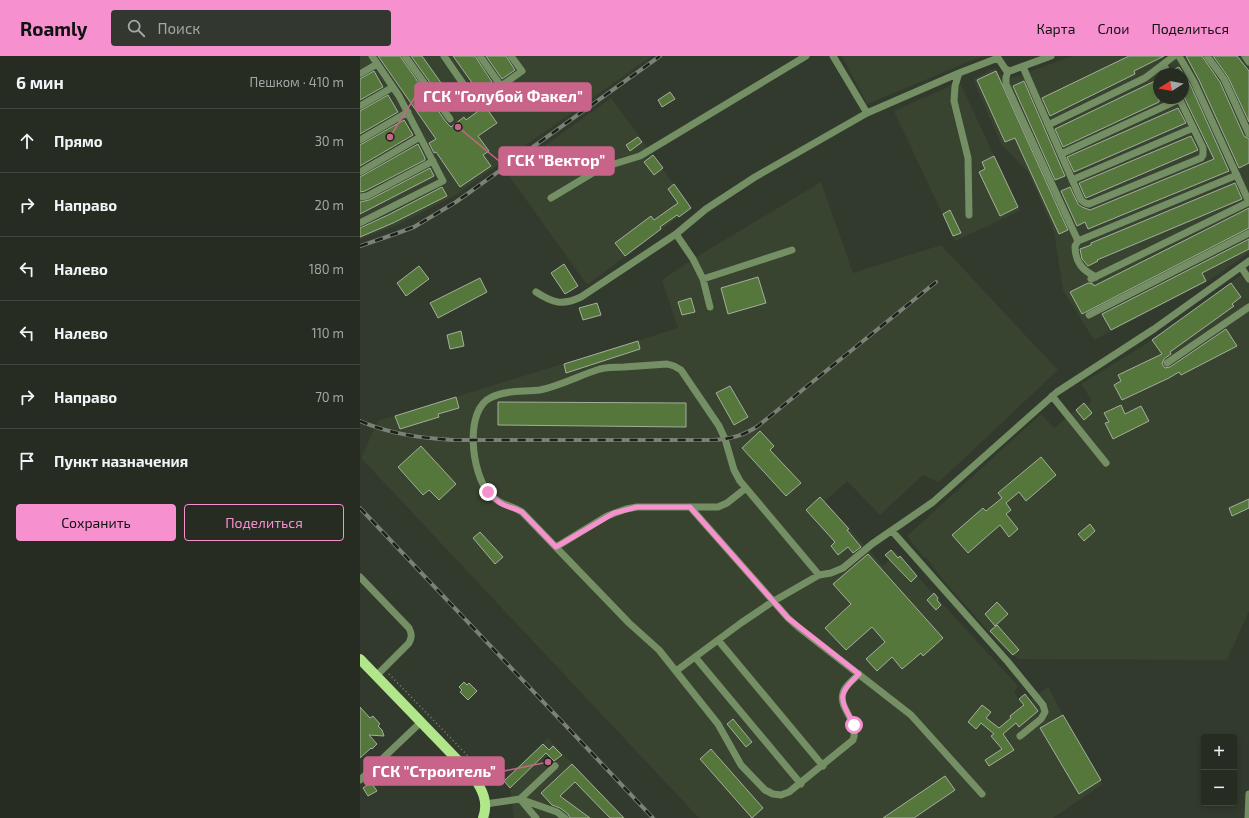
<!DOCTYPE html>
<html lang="ru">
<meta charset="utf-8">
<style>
body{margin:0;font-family:"Exo 2",sans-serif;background:#32382f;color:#f1f3f6}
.controls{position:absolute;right:12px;bottom:12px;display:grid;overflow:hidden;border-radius:4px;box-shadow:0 2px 6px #0003}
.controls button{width:36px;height:36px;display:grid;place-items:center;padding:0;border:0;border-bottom:1px solid #424840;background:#262c22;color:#f1f3f6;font:20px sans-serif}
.compass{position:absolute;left:793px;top:12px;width:36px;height:36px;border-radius:50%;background:#262c22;box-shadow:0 2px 6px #0003;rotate:259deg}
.stop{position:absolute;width:12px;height:12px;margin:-9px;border:3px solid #f690cf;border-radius:50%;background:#fff}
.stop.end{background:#f690cf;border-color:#fff;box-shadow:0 1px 4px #0008}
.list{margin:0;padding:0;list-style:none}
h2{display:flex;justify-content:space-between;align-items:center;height:52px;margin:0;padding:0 16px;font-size:17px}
h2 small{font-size:13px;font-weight:400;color:#a4a7a5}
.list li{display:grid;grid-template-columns:26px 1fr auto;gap:12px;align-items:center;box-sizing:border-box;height:64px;padding:0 16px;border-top:1px solid #424840}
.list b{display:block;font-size:15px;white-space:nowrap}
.list em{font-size:13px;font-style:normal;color:#a4a7a5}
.actions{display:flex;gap:8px;padding:12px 16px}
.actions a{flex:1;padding:9px 0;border:1px solid #f690cf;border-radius:4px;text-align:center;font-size:14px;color:#f690cf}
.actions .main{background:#f690cf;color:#111}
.icon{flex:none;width:22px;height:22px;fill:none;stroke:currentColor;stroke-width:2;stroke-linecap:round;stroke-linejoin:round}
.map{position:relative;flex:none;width:889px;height:762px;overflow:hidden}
header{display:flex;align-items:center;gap:24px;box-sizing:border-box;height:56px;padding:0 20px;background:#f690cf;color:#111}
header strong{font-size:19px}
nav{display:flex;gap:22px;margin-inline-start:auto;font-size:14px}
.search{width:280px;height:36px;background:#32382f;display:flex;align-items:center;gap:10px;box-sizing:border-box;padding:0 14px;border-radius:4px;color:#a4a7a5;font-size:15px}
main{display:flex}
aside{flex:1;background:#262c22}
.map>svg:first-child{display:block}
.built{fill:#384330;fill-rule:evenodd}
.building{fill:#55773c;stroke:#a4ae9e}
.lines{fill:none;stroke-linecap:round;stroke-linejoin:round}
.path{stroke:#82897e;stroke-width:1.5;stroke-dasharray:1 3;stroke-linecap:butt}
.minor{stroke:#758f64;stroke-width:7}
.major{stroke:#b1e68b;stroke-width:10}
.rail-casing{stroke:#7a8176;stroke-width:4}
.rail{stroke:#1c201a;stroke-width:2.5;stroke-dasharray:8;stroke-linecap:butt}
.route{stroke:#f690cf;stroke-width:5}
.leader{fill:none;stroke:#c86489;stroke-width:1.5}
.callout-dot{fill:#c86489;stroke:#1c201a;stroke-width:1.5}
.callout{fill:#c86489;stroke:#c86489;stroke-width:1.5}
.callout-label{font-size:16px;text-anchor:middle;font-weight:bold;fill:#fff}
</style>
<header>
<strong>Roamly</strong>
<div class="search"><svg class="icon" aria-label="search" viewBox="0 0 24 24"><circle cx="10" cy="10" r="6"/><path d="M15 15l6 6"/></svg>Поиск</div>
<nav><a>Карта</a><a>Слои</a><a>Поделиться</a></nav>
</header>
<main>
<aside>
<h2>6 мин<small>Пешком · 410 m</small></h2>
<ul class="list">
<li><svg class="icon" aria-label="ahead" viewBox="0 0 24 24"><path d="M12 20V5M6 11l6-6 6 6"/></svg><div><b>Прямо</b></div><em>30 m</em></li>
<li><svg class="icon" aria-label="right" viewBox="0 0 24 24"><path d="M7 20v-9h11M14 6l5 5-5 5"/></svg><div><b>Направо</b></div><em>20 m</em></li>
<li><svg class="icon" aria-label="left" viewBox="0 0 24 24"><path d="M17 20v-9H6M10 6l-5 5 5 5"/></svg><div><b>Налево</b></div><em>180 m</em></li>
<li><svg class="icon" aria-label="left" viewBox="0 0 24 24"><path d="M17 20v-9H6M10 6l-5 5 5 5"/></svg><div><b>Налево</b></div><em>110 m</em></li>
<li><svg class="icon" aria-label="right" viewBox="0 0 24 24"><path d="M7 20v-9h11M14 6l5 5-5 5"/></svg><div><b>Направо</b></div><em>70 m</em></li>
<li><svg class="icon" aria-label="arrive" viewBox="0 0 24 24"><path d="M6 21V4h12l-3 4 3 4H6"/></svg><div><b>Пункт назначения</b></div></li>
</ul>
<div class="actions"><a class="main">Сохранить</a><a>Поделиться</a></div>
</aside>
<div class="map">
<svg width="889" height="762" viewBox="0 0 889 762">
<rect width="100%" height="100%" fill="#323a2d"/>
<path class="built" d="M0 0H292L94 140 40 168 0 183Z
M482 0H623L507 48Z
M712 0H889V197L847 226 734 284 703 234 694 175 668 116 641 88 613 23 635 12 647 24ZM799 18H823V42H799Z
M601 29 660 155 595 185 534 55 590 30Z
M251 42 331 152 227 229 147 117Z
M461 126 493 217 581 189 698 314 579 426 563 419 520 459 487 425 465 445 523 510 535 499 532 496 534 494 540 500 533 507 550 526 557 520 658 630 654 637 659 643 670 644 688 631 703 659 743 728 693 762H339L1 402 18 365 318 272 302 224 333 203Z
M881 219 886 226 889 224V555L867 604 659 603 653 599 651 601 584 525 566 501 564 502 547 480 681 358 694 372 724 347 726 350 732 345 721 328 792 284Z
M188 682 265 762H154L150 732 144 725Z"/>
<path class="building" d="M18 0H40L86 66 91 71 104 61 106 64 125 50 137 67 118 80 129 95 123 99 131 110 100 131 76 96 74 97 69 87 76 83Z
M51 0H62L96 48 89 53Z
M93 0H115L132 26 118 35Z
M126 0H146L155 14 142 23Z
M769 0H804L774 15 775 18 690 60 682 42Z
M826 0H842L860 26 884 80 889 83V107L879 112 839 24Z
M853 0H877L889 15V66L868 21Z
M819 11 830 28 869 115 728 173 725 166 717 170 701 135 710 131 718 148 722 151 730 154 854 103 823 39V18H813L812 14Z
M14 15 23 31 0 44V23Z
M636 15 708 174 699 178 655 82 645 86 617 24Z
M799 23V46L703 91 695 73Z
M664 25 705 120 695 124 653 30Z
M310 36 315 43 302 51 298 44Z
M28 39 38 56 0 78V55Z
M818 52 826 67 714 116 707 101Z
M44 64 53 79 0 110V89Z
M831 80 838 94 726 142 725 141 719 127Z
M278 81 282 86 270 95 266 89Z
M58 88 65 102V104L5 135 0 136V121Z
M293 99 303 112 294 119 284 106Z
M634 100 658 151 640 160 619 116 625 113 622 106Z
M70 112 74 120 0 158V146L9 144Z
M875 127 882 143 737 204 738 205 728 210 722 203 720 193 731 189V187Z
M314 128 331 152 319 161 317 159 300 171 301 173 265 200 255 187 291 160 294 164 318 147 308 133Z
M82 131 87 140 33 167 0 181V172L28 159Z
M889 152V172L722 258 710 236 728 227 733 228 734 230Z
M590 154 601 177 593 180 583 158Z
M889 183V193L842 217 846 225 751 274 742 258Z
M204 208 218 230 205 238 191 217Z
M59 210 69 223 46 240 37 227Z
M398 221 406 247 368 258 361 232Z
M120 222 127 236 78 262 70 247Z
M871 227 881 241 872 248 874 250 810 296 811 298 804 303 802 308 805 312 810 311 866 273 877 290 821 319 819 316 809 322 762 344 754 329 761 325 758 319 802 298 792 284Z
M331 242 335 256 322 259 318 246Z
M237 247 241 259 223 264 219 252Z
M101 275 104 290 90 293 87 279Z
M278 285 280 293 206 317 204 308Z
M370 330 388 361 374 369 356 337Z
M96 341 99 352 78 358 79 361 40 373 35 360Z
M138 346 326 347V371L138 369Z
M724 347 732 357 724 364 716 354Z
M761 349 765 358 781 350 789 365 753 383 745 367 749 366 744 357Z
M400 375 414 390 410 394 441 427 426 440 382 392Z
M61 390 96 428 79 444 69 434 63 439 38 411Z
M681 401 696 419 666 445 659 436 646 447 651 454 646 458 658 473 649 481 640 469 608 497 592 479 623 452 626 455 642 442 638 437Z
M460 441 489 473 487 474 501 491 493 497 488 491 478 499 471 490 475 486 446 454Z
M889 443V452L872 460 869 452Z
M730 468 735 475 724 485 718 478Z
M120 476 143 501 135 508 113 482Z
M531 494 538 502 540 500 557 520 551 526 525 499Z
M508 498 583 582 563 600 561 597 542 613 532 601 517 615 506 603 525 586 512 571 486 594 465 572 491 548 473 528Z
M574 537 578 542 577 544 581 549 576 554 567 544Z
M637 546 648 558 635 570 625 558Z
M637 569 659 594 653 599 630 575Z
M104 626 107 629 109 627 117 635 108 644 100 636 102 634 99 631Z
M665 638 678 655 659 671 656 667 643 678 654 694 629 710 625 704 642 693 631 680 634 678 621 667 616 673 608 666 622 649 631 656 626 662 639 672 651 662 650 660 664 649 659 643Z
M0 651 10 662 13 660 20 668 18 670 22 674 24 680 9 679 17 688 12 693 11 692 0 702Z
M703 659 741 724 719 738 680 672Z
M373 663 392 686 386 691 367 668Z
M183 688 189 694 193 690 202 699 194 705 186 697 150 732 144 725Z
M351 693 403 752 392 762 340 703Z
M212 708 264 762H250L215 726 200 740 230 762H210L208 758 200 752 192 749 181 737Z
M585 720 595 734 554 762H523Z
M11 726 17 735 8 740 3 732Z"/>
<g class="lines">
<path class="path" d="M29 618 133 726"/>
<path class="minor" d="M45 0 90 63
M84 0 106 32
M120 0 141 30 162 15 151 0
M473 0 507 57
M847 0 864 23 889 78
M885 0 889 6
M804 9 808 18
M663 11 721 144 725 147 729 148 841 102 843 99V92L819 42
M648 14 646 22V28L718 185
M0 18 17 8
M0 50 33 31
M688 69 785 22 814 0
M0 84 48 56
M701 98 820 43
M0 116 60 81
M712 124 833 72
M0 141 7 140 73 105
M191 142 241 112 280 100 446 0
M609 159 608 102 594 45 595 30 599 17 638 2 646 14 650 15 691 0
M0 167 83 125 39 40 12 0
M316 178 333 203 343 223 350 251
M881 211 889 223
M736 221C722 214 715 206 715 190L718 185 877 119
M343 223 432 194
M731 223 889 146 834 26 819 0
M176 236C193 247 202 250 221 241L316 178 346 153 395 121 507 57 599 17
M729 259 889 177
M807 307 889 251
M692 340 746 407
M330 451 428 562 438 571 551 659 622 738
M532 475 648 606 683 649 685 656 681 663 660 680
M196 491 247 460 266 453 277 451H358L367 447 386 432
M459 519 380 425 374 414 365 383 359 370 321 314 314 310 307 308C292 309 278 310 264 311 256 311 248 311 240 313 220 319 200 330 180 334 164 336 146 334 132 341 103 353 112 419 129 437 140 450 150 448 162 456L269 567 299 594 358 668 381 709 405 734 413 738 421 739 429 736 493 684C500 665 478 653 483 637 484 630 494 623 499 618
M0 521 49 572C52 578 52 581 49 587L16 620
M358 584 463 710
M335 601 441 728
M316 615 381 567 412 546 459 519 471 517 483 512 512 488 573 446 697 336 794 273 889 205
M0 724 61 666
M125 748 160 743 197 756 205 762
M176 762 160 743 195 710
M888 762 889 738"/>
<path class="major" d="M0 603 113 720C122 733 129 746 123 762"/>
<g class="rail-casing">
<path id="rail" d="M0 190 35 178 54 171 96 146 300 0
M0 365C30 378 61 382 93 384H353C370 383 383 380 398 370L576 226
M0 452 293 762"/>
</g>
<use href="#rail" class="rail"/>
</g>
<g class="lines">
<path class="route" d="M128 436C133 441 137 446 144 449 150 452 156 452 162 456L196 491 254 457 277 451H330L428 562 499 618C476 640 480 642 494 669"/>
</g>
<path class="leader" d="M30 81L55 41M98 71L139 105M188 706L144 715"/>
<g class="callout-dot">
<circle cx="30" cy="81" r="4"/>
<circle cx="98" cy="71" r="4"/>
<circle cx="188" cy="706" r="4"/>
</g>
<g class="callout">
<rect x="55" y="27" width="176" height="28" rx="4"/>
<rect x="139" y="91" width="115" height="28" rx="4"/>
<rect x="4" y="701" width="140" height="28" rx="4"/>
</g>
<g class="callout-label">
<text x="143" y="46">ГСК "Голубой Факел"</text>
<text x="196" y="110">ГСК "Вектор"</text>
<text x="74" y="721">ГСК "Строитель"</text>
</g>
</svg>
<div class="controls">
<button>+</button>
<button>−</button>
</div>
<svg class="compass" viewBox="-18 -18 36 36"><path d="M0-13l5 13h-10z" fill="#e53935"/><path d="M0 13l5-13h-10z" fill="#a4a7a5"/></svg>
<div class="stop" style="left:494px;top:669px"></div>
<div class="stop end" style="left:128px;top:436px"></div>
</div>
</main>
